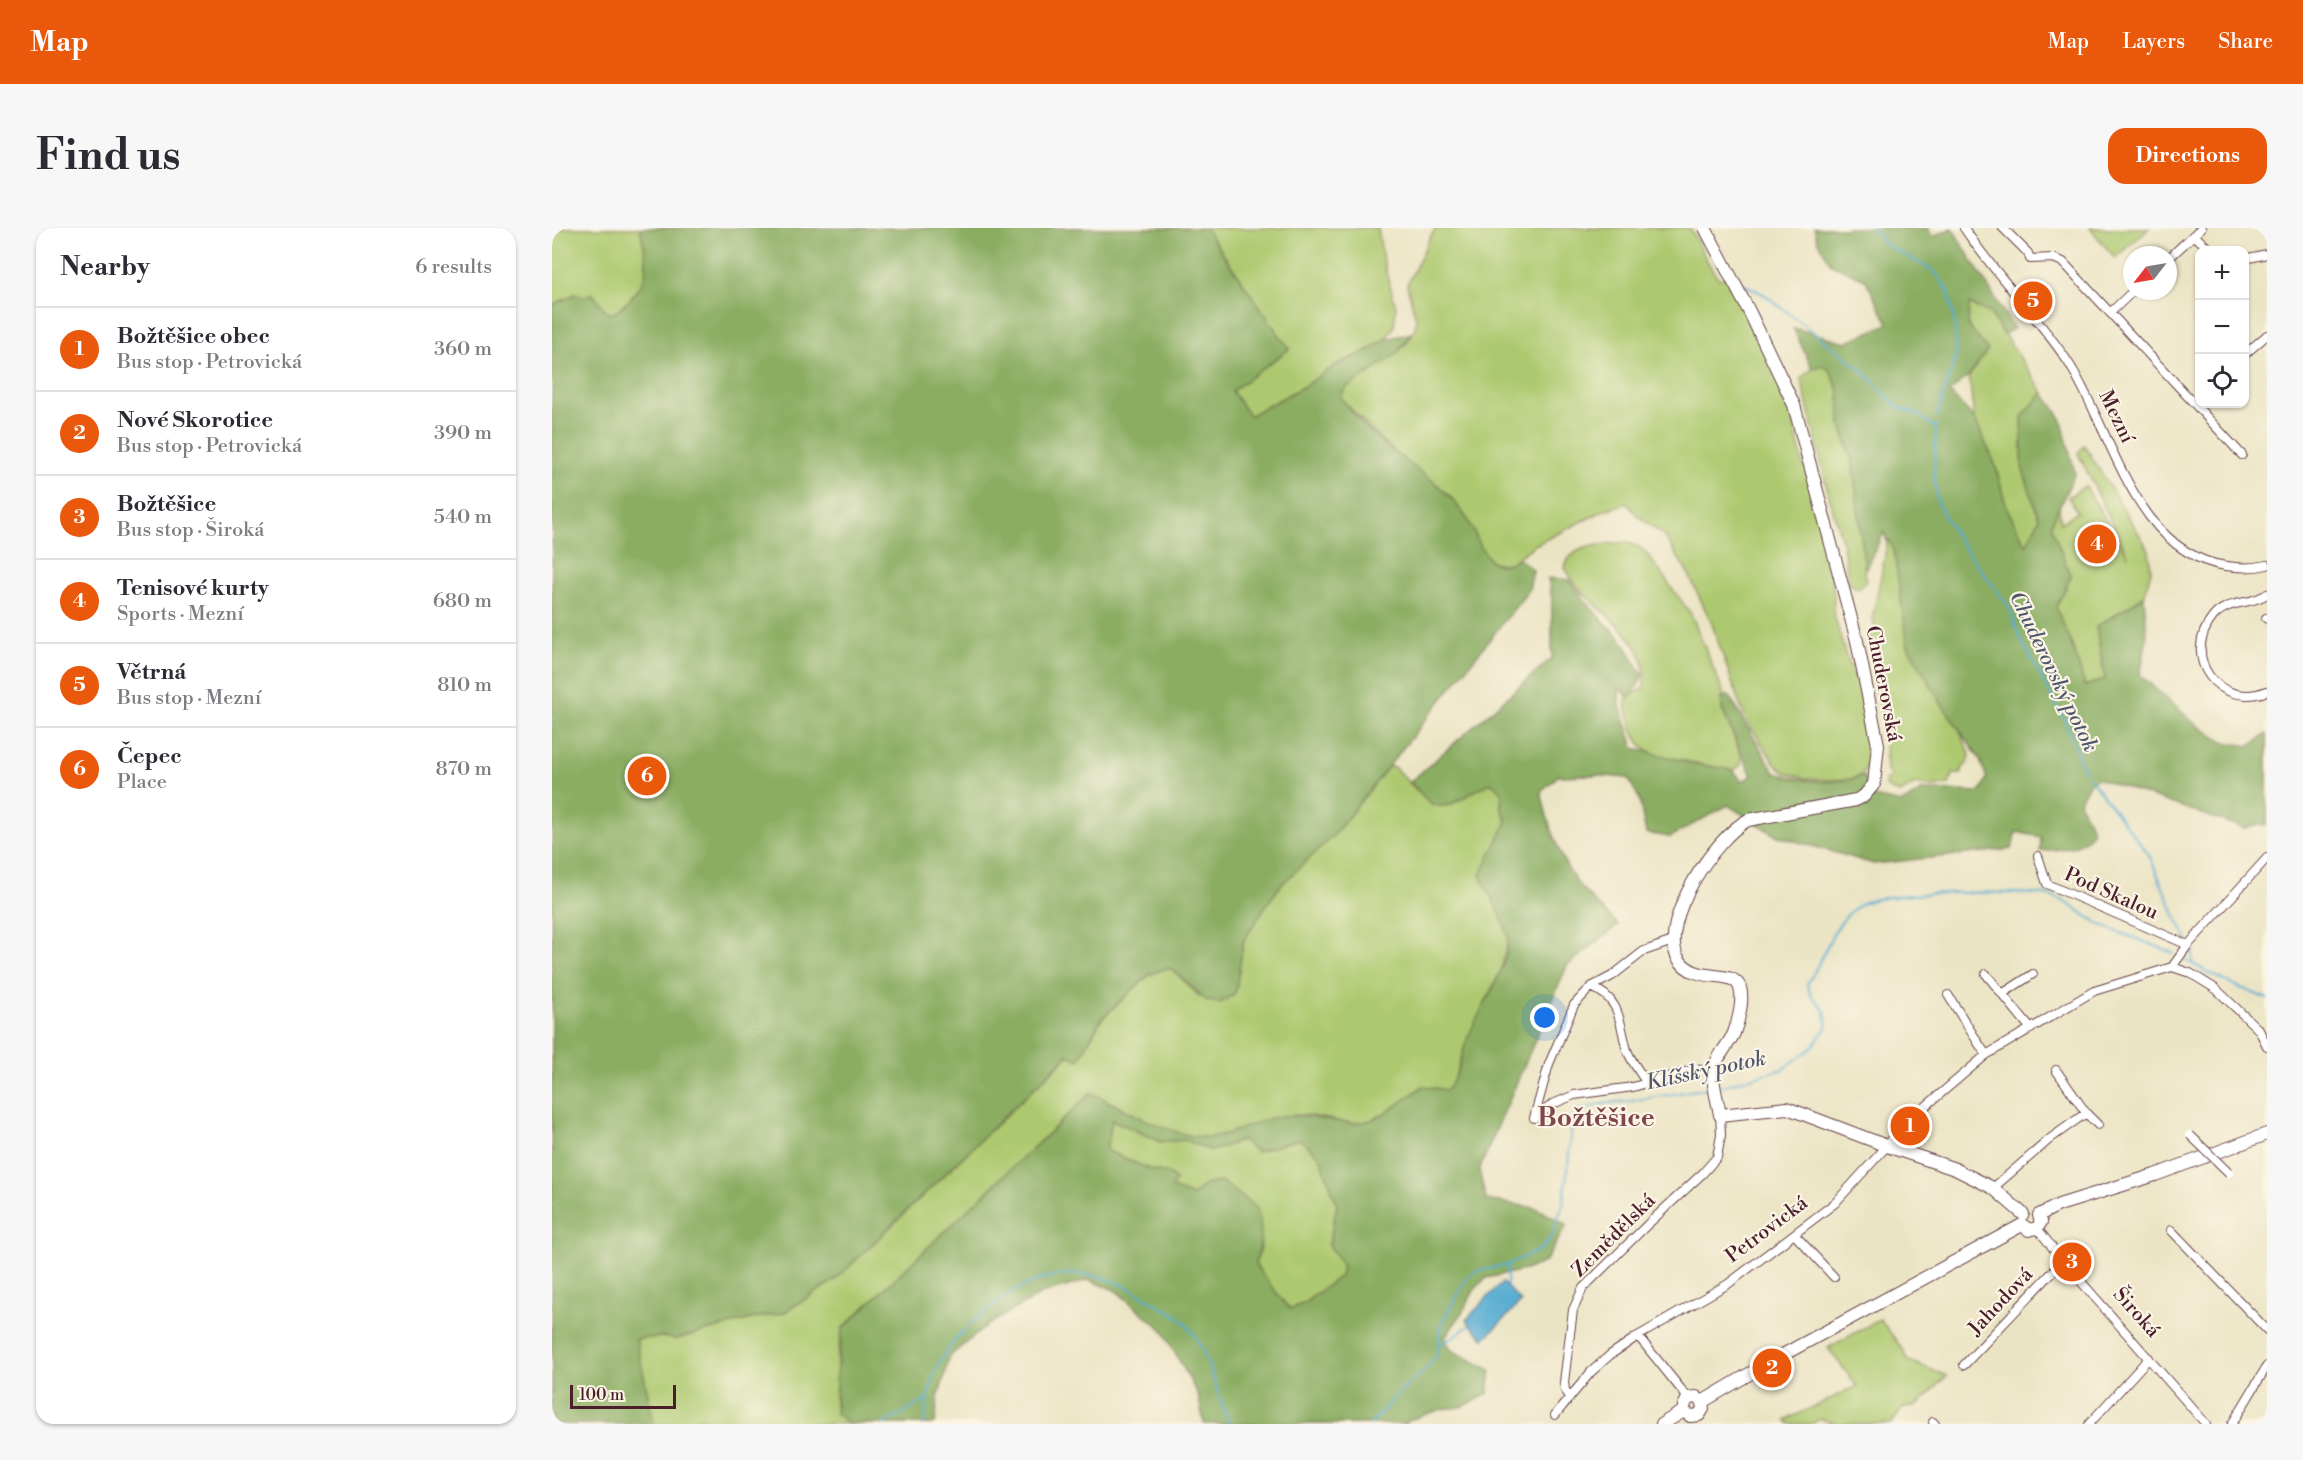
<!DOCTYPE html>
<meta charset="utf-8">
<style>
body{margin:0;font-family:"Libre Bodoni",serif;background:#f7f7f7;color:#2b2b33}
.controls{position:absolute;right:18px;top:18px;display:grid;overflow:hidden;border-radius:12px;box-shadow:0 2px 4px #0004}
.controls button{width:54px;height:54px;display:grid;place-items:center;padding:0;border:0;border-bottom:2px solid #e1e1e2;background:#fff;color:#2b2b33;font:30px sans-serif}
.compass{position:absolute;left:1571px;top:18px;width:54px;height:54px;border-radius:50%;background:#fff;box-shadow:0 2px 4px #0004;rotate:239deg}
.scale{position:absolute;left:18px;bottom:15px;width:106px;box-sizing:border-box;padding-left:6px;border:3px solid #4a1f2b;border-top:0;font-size:16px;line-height:21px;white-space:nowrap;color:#4a1f2b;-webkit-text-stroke:4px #fcf5e5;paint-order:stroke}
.you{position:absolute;left:993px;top:790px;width:21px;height:21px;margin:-15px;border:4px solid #fff;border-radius:50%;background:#1a73e8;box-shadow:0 0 0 9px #1a73e833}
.badge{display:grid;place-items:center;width:39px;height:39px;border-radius:50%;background:#ea580c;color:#fff;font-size:20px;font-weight:700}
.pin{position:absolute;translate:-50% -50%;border:3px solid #fff;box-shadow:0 2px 6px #0006}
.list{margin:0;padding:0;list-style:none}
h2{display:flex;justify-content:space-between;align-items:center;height:78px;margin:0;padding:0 24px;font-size:26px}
h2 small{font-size:20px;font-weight:400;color:#7c7c81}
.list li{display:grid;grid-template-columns:39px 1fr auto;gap:18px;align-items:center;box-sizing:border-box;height:84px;padding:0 24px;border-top:2px solid #e1e1e2}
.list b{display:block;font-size:22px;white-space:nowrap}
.list p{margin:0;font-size:20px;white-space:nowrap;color:#7c7c81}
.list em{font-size:20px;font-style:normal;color:#7c7c81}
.icon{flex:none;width:33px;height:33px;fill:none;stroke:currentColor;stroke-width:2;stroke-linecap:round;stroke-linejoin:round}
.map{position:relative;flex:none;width:1715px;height:1196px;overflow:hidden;border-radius:18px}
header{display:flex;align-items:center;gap:36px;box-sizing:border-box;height:84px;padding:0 30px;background:#ea580c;color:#fff}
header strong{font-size:28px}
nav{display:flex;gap:33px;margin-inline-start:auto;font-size:21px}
.intro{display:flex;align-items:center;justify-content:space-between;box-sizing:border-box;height:144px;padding:0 36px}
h1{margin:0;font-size:42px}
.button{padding:15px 27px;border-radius:18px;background:#ea580c;color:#fff;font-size:21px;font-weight:700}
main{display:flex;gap:36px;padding:0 36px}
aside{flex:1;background:#fff;border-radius:18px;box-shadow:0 2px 4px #0004}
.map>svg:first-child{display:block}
.green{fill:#adc970;stroke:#7c744e;stroke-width:1.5}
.forest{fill:#8aad62;stroke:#6a6646;stroke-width:1.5;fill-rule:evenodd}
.water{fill:#55acd2;stroke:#50667e;stroke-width:1.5}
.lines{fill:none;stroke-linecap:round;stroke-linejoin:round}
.stream{stroke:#55acd2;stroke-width:2}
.street-casing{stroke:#623d42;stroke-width:10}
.secondary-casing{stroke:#623d42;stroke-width:14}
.street{stroke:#fff;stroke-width:8}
.secondary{stroke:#fff;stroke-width:12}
.street-bridge-casing{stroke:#623d42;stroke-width:10;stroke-linecap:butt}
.street-bridge{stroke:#fff;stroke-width:8}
.labels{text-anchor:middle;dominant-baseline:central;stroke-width:4.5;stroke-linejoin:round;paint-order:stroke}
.street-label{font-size:20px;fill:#4a1f2b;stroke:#fcf5e5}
.water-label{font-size:21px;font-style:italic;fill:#4e576e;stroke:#fcf5e5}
.district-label{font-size:26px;font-weight:bold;fill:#7f484f;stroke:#fcf5e5}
</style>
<header>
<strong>Map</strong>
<nav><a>Map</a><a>Layers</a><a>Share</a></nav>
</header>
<div class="intro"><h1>Find us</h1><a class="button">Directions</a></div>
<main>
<aside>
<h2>Nearby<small>6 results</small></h2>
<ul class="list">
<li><span class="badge">1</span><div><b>Božtěšice obec</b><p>Bus stop · Petrovická</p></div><em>360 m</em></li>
<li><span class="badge">2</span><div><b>Nové Skorotice</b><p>Bus stop · Petrovická</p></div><em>390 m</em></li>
<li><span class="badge">3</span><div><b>Božtěšice</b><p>Bus stop · Široká</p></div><em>540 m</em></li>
<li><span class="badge">4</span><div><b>Tenisové kurty</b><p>Sports · Mezní</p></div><em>680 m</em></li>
<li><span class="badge">5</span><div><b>Větrná</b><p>Bus stop · Mezní</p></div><em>810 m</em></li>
<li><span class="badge">6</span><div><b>Čepec</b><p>Place</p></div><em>870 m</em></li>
</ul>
</aside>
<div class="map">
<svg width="1715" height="1196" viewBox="0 0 1715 1196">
<rect width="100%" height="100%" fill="#fcf5e5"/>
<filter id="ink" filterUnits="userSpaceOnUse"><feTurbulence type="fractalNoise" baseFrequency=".0167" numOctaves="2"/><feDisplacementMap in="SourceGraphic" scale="12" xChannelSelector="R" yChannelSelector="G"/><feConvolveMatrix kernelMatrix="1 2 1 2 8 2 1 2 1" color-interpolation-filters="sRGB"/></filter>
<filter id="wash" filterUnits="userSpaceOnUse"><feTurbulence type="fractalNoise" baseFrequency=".008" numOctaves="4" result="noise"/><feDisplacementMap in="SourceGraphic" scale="24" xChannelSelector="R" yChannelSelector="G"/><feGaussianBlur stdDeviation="1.35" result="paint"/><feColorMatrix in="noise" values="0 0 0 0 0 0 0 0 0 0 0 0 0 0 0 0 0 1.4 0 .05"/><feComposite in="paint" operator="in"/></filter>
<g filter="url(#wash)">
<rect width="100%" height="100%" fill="#ebe4c4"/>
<path class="green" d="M0 0H88C99 45 99 54 63 85H56C34 62 27 65 0 77Z
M653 0H826L830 28 844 79 842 99 834 111 817 122 782 138 756 156 697 188 679 163 737 121Z
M884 0H1138C1145 12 1159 45 1168 51L1175 49 1233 161 1250 231 1262 267 1278 335 1282 369 1281 383 1293 425 1309 463 1319 502 1317 532 1310 547 1299 551 1275 552 1254 550 1232 544 1221 533 1197 496 1189 480 1160 396 1136 345 1113 309 1085 287 1075 275 1053 282 983 317 958 335 949 336 941 334 932 326 916 292 898 268 843 225 792 174 789 169 793 161C813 146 865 121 864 91L855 57 877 11Z
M1538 0H1597L1563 30Z
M1416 76 1438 85 1491 164 1509 295 1525 284 1516 269 1533 258 1576 328 1526 225 1532 217 1597 322 1599 343 1592 368 1544 399 1553 452 1533 458 1518 411 1454 278 1443 236 1422 190 1417 148 1435 122 1416 98Z
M1264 138H1271L1278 142 1287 163 1289 197 1301 236 1314 353 1306 361 1298 356 1296 350 1291 317 1275 260 1249 150Z
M1336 312 1340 316 1347 348 1356 418 1407 501 1418 526 1416 535 1411 539 1409 546H1401L1397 556 1380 559 1363 556 1348 565 1339 562 1333 557 1334 551H1339V547L1335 543 1331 486 1324 462 1317 406 1323 404 1321 388Z
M1074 314 1087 319 1095 326 1139 386 1172 466 1170 481 1190 529 1189 537 1181 543 1105 527C1081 519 1079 497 1073 474L1078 467 1091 461C1105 405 1032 383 1013 339 1019 315 1055 317 1074 314Z
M836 539H842C854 551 880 583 898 577 913 571 924 559 940 555L950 564 949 579 955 593 946 615 948 687 957 710 948 744 916 810 901 855 894 862 871 858C857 869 833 888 816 893 794 899 770 887 748 887 712 885 681 913 645 909 608 904 572 881 539 865L291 1100 285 1130 283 1178 284 1186 298 1196H171L149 1190 133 1196H102L84 1111 110 1109 125 1111 202 1090 231 1085 282 1053 517 827 527 831 549 792 597 747 612 741H620L648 769 681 768 684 762 691 714 713 679 729 657 781 608Z
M560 891 608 914 633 912 660 923 691 912 704 924 747 911 768 928 785 977 777 1017 791 1038 788 1048 752 1075 739 1081 729 1073 703 1036 709 1021 705 980 670 954 655 956 640 968 620 960 607 943 599 942 554 922Z
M1328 1091 1352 1123 1355 1132 1395 1148 1365 1178 1351 1180 1339 1196H1285L1268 1191 1260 1196H1237L1234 1192 1305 1158 1276 1120Z"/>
<path class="forest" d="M88 0H653L737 121 680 163 697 188 756 156 782 138 817 122 834 111 860 105 844 127 793 161 790 167V171C805 192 826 212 846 227 866 242 888 256 903 275 909 282 915 289 919 298 929 317 937 351 966 330L981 342 977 362 781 608 729 657 713 679 691 714 684 762 681 767 668 775 655 773 620 741H612L597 747 549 791 527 832 516 827 282 1053 231 1085 202 1090 125 1111 110 1109 84 1111 102 1196H0V77L23 66 34 68 40 65 56 85H63C99 54 98 45 88 0Z
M1262 0H1376L1380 9 1400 0 1462 101 1451 106 1438 85 1417 76 1416 98 1436 122 1417 148 1397 164 1422 190 1443 236 1454 278 1474 317 1487 291 1470 239V189L1491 164 1509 190 1523 245 1499 297 1519 349 1504 380 1518 411 1533 458 1553 451 1544 399 1592 368 1595 409 1588 447 1641 494 1671 514 1698 518 1715 506V596L1691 600 1545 550 1537 556 1527 574 1541 602C1532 622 1506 621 1488 623L1489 609 1464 604 1460 621 1322 636 1223 607 1176 577 1118 609 1094 605 1087 570 1076 550 1042 547 1006 548 989 563C994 590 1009 636 1027 657 1039 671 1053 684 1066 697L1015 738 927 942 934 972 984 980 1015 997 993 1034 973 1042 934 1050 923 1061 908 1088 893 1109 899 1122 939 1142 936 1166 910 1179 890 1181 854 1193V1196H652L646 1167 610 1101 563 1062 537 1052 489 1066 437 1096 398 1128 386 1170 383 1196H298L284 1186V1152L291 1100 539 865C572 880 605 901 641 908 672 914 696 894 725 889 755 883 790 900 816 893 833 888 857 869 871 858L894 862C907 850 909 827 915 811 928 780 954 746 956 712 957 698 935 662 928 648L955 593 949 579 950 564 940 555C923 559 899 583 883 577 874 574 864 560 858 554L1000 430V371L996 350 1018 352 1039 380 1069 411 1091 447 1081 466 1076 469 1067 460V475L1082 520 1138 535 1181 542 1190 553 1200 548 1170 481V469L1177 468 1223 545C1255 554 1280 557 1312 548L1321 569 1350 575 1371 562 1428 564 1435 550 1427 530 1389 475 1356 418 1342 325 1338 313 1336 312 1335 315 1332 304 1313 342 1301 236 1289 197 1287 163 1278 142 1271 138 1260 140 1241 100 1294 114 1336 96 1313 51 1279 36 1266 14ZM560 892 609 914 633 912 660 923 691 912 704 924 747 911 768 928 785 977 777 1017 791 1038 788 1048 752 1075 739 1081C731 1075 728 1069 722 1061 716 1052 709 1046 703 1036 710 1016 711 1000 705 980L670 954 654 956 640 968 620 960 624 952 615 945 599 942 554 922Z"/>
<path class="water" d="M950 1054 969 1074 932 1111 914 1092Z"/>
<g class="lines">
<path class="stream" d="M1320 0 1333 16 1383 44 1397 64 1403 97 1404 127 1385 189
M1186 53 1213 67 1309 141 1346 179 1366 187 1384 200
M1384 197 1382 249 1386 276 1405 310 1457 379 1467 408 1513 493 1532 543
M1537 549 1597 627 1627 696 1636 712
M1639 717 1641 721V736
M1633 732 1673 753 1715 771
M1166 859 1231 841 1260 820 1275 798 1273 783 1259 767 1255 756C1275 727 1276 700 1307 677 1326 663 1472 662 1498 668 1516 672 1533 689 1550 697 1573 709 1599 714 1622 726
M953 1061 955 1059V1038
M885 1119 920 1096
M332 1196 374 1172
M372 1196C375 1171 379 1148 392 1127 407 1101 455 1063 483 1053 501 1047 523 1044 542 1048 562 1051 579 1061 596 1071 607 1078 622 1084 631 1093 658 1121 662 1162 678 1196
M819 1196 841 1171 877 1138 885 1126 890 1094 916 1048 925 1043 955 1037 988 1022 999 1010 1012 973 1020 898 1023 886 1027 882 1055 875 1079 873 1157 860"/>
</g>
</g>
<g filter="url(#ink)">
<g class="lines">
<g class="street-casing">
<path id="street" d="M1412 0C1443 47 1485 87 1516 134 1560 201 1582 325 1674 338 1688 340 1702 340 1715 337
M1451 0 1476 25 1478 31 1501 30 1511 34 1690 227
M1642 7 1658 22
M1616 31 1649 0
M1692 31 1715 26
M1558 85 1581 63
M1692 127 1715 107
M1715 366C1698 378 1676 371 1661 389 1628 429 1667 482 1715 463
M1714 390 1715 391
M1486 628 1495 656 1636 717
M1620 739 1636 717 1715 630
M1434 746 1479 801
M1039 759 1060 748 1092 723 1121 713
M1450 766 1481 746
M1396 767 1434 827
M1504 842 1534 885 1546 897
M982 890 997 836 1022 777 1039 759C1070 771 1067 795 1075 822 1079 833 1088 845 1095 855
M983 890 1001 876 1022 867 1081 859 1143 841 1161 844
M1441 960 1499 910 1534 885
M1485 1000 1511 1033 1654 1196
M1619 1002 1715 1102
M1242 1006 1282 1049
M1086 1108 1136 1170
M1412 1137 1511 1033
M1018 1169 1013 1162 1012 1154 1021 1082 1031 1060 1096 996 1151 945 1165 929 1169 907 1168 887
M1003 1187 1039 1144 1058 1127 1086 1108 1176 1056 1283 975 1335 918 1347 901 1434 827 1542 763 1620 739 1638 745 1664 761 1707 802 1715 818
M1381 1194 1383 1196
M1537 1196 1597 1130
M1680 1196 1715 1138"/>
</g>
<g class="secondary-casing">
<path id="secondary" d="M1153 0 1198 85 1242 177 1305 413 1326 517 1322 556 1312 568 1304 572 1196 592C1163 609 1106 694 1126 730 1143 758 1181 739 1188 760 1192 772 1186 794 1182 805 1176 818 1162 831 1161 846 1161 859 1166 874 1168 887L1235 880 1335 918 1403 941 1441 960 1471 986
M1487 987 1507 977 1603 947 1715 906
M1470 997 1477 1002 1485 1000 1489 994 1487 987
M1150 1174 1214 1136 1470 997
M1132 1183 1138 1188 1147 1187 1151 1181 1150 1174
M1132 1183V1178L1136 1170 1144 1169 1150 1174
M1110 1196 1132 1183"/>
</g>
<use href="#street" class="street"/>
<use href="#secondary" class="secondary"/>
<g class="street-bridge-casing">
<path id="street-bridge" d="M1638 907 1677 945"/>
</g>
<use href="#street-bridge" class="street-bridge"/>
</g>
</g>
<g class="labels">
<g class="street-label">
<text transform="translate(1564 189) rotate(64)">Mezní</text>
<text transform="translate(1331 456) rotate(79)">Chuderovská</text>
<text transform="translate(1559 666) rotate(24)">Pod Skalou</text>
<text transform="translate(1215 1002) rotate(-37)">Petrovická</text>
<text transform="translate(1062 1008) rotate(-45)">Zemědělská</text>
<text transform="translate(1449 1074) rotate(-47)">Jahodová</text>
<text transform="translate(1584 1085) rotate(48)">Široká</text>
</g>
<g class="water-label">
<text transform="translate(1501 444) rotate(64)">Chuderovský potok</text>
<text transform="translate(1154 843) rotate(-12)">Klíšský potok</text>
</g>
<g class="district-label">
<text x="1044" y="890">Božtěšice</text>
</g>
</g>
</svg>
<div class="controls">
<button>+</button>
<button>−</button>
<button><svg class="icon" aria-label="locate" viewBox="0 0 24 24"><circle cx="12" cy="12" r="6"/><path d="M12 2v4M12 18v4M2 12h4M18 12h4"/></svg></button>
</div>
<svg class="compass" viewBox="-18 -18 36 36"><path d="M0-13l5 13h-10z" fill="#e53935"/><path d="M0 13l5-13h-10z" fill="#7c7c81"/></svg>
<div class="scale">100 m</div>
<div class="you"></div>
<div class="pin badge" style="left:1358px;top:898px">1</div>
<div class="pin badge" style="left:1220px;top:1140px">2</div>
<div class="pin badge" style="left:1520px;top:1034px">3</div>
<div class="pin badge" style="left:1545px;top:316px">4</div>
<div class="pin badge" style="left:1481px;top:73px">5</div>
<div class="pin badge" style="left:95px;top:548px">6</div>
</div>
</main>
